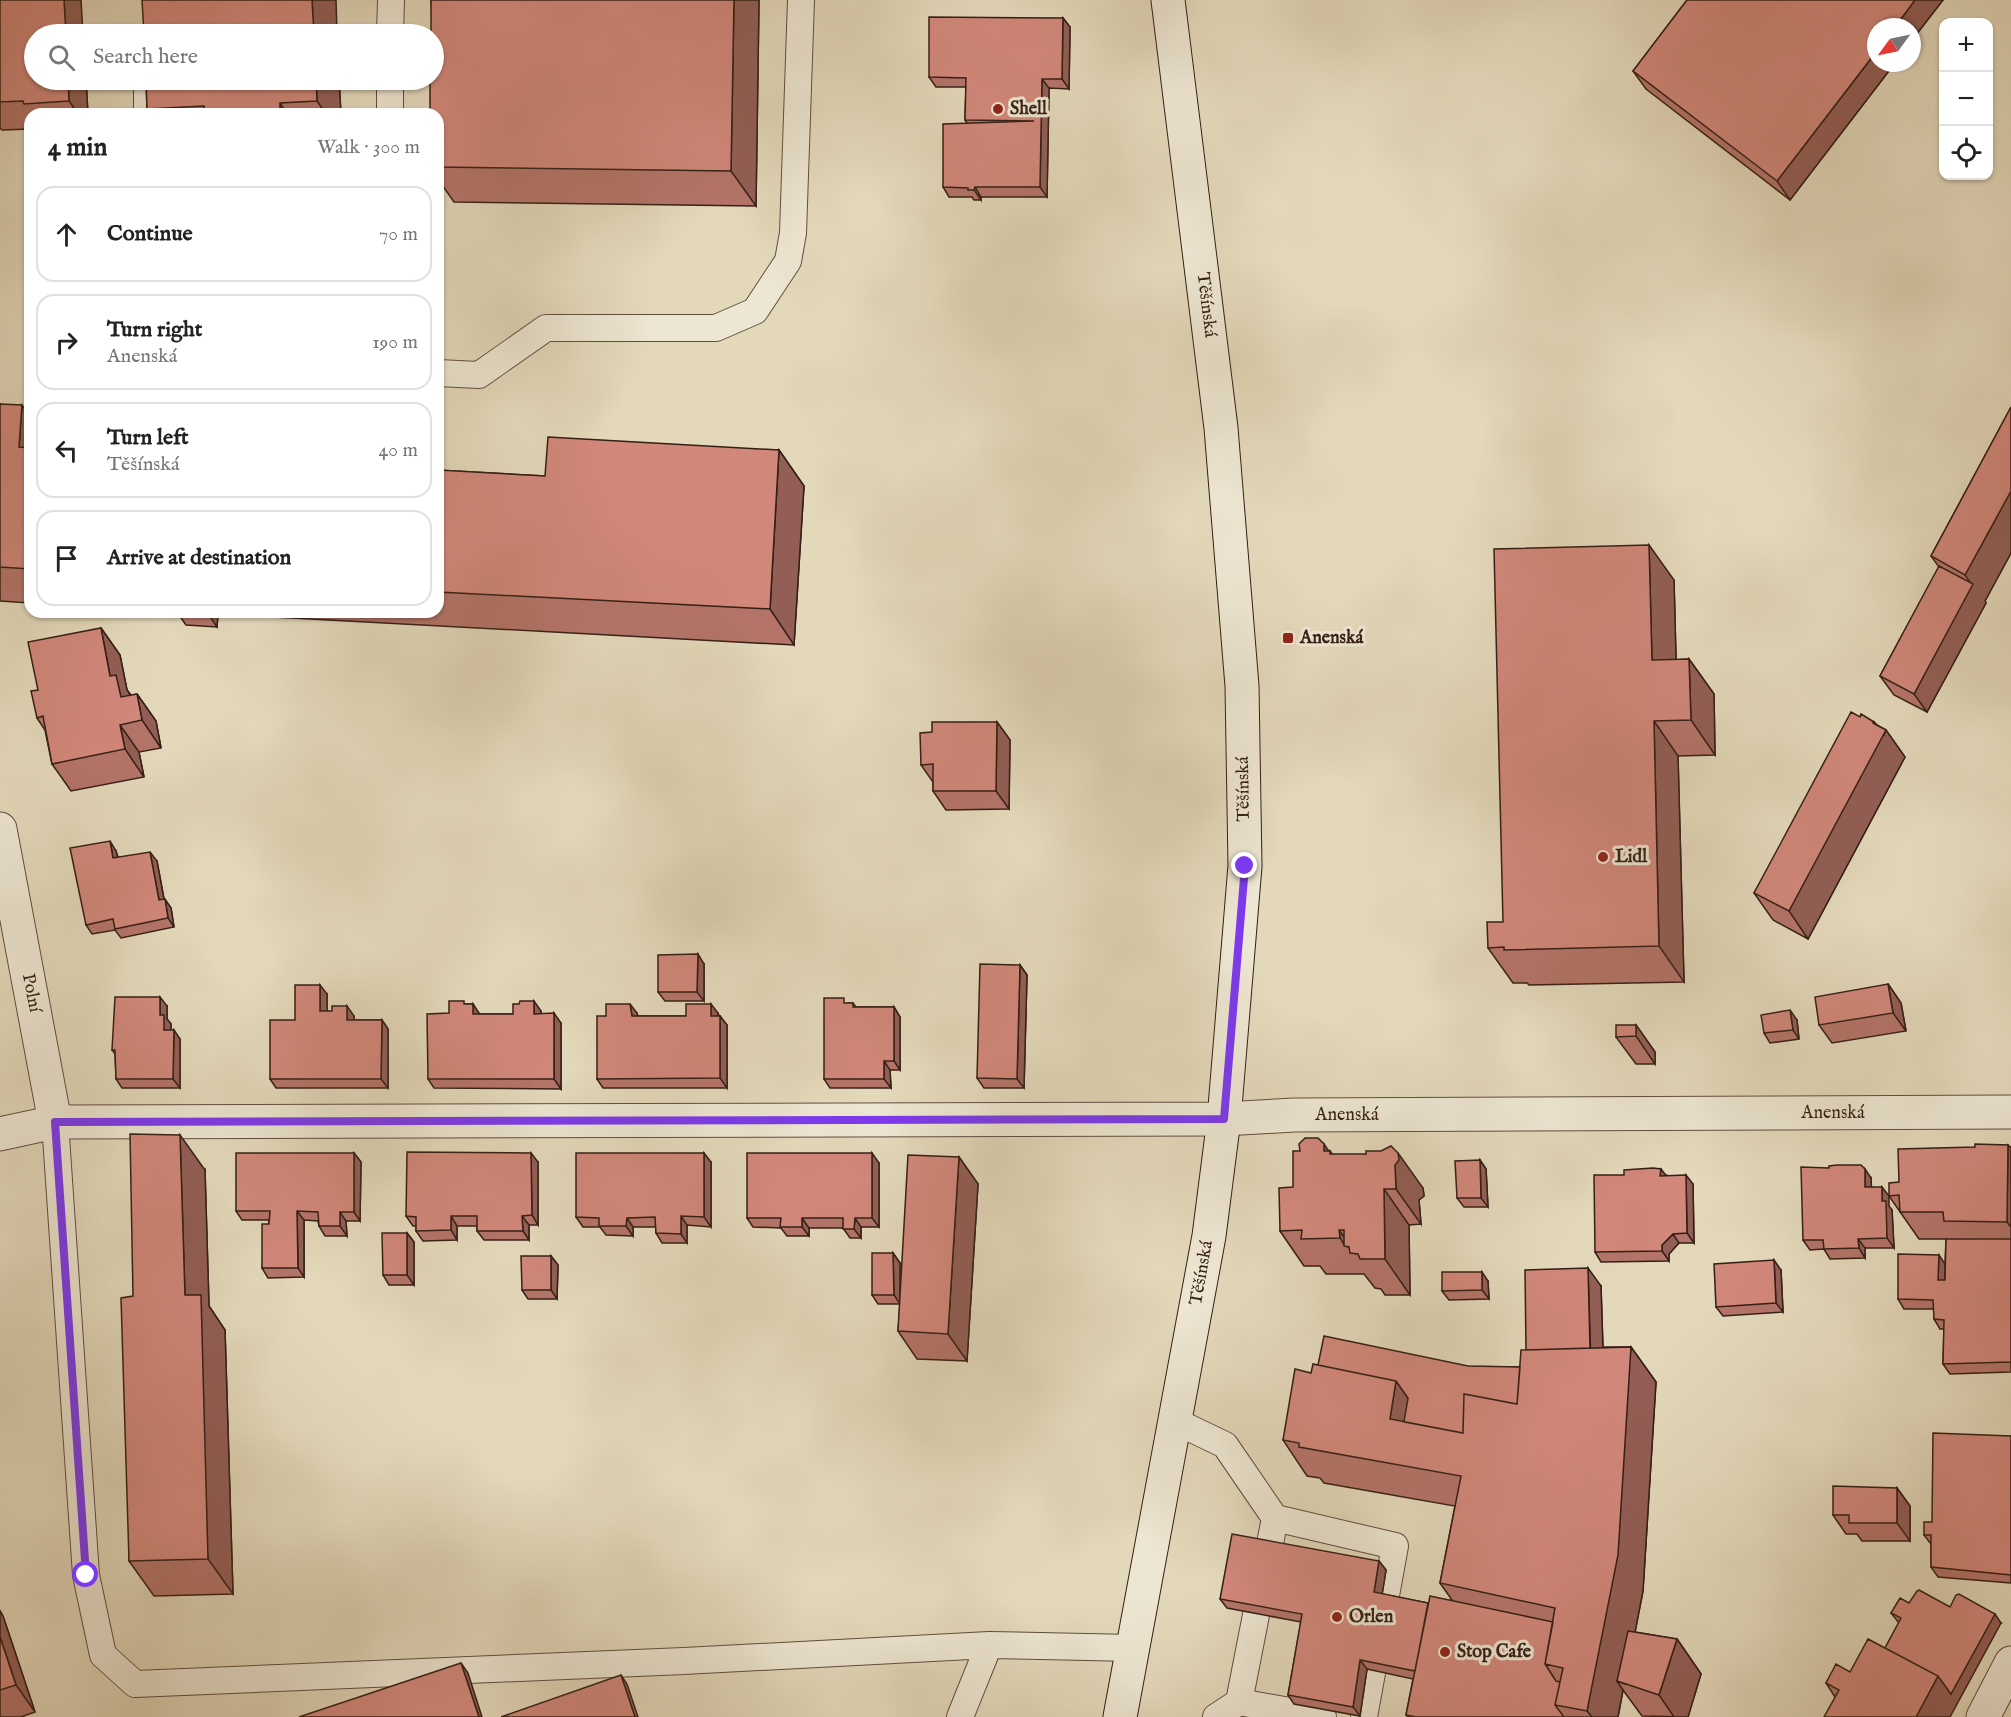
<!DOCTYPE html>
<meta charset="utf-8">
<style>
body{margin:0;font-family:"IM FELL English",serif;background:#f6f6f6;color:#222}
.controls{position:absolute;right:18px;top:18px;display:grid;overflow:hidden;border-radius:12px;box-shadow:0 2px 4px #0004}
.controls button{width:54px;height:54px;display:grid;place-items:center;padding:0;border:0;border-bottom:2px solid #e0e0e0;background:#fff;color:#222;font:30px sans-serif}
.compass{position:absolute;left:1867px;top:18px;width:54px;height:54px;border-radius:50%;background:#fff;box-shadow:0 2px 4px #0004;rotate:237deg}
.stop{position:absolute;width:18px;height:18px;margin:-14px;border:4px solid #7c3aed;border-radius:50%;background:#fff}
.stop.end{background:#7c3aed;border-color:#fff;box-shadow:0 2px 6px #0008}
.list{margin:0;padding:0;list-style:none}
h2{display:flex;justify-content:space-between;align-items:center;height:78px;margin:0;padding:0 24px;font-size:26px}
h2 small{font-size:20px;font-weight:400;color:#767676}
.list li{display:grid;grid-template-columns:39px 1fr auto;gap:18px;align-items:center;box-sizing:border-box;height:96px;margin:0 12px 12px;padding:0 12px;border:2px solid #e0e0e0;border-radius:18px}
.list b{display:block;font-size:22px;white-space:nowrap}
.list p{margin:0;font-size:20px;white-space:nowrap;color:#767676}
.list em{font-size:20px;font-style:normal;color:#767676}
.icon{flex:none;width:33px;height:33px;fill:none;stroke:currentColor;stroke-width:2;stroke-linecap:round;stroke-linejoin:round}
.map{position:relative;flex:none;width:2011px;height:1717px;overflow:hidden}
.search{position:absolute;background:#fff;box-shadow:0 2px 4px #0004;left:24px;top:24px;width:420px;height:66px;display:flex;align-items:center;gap:15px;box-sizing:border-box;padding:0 21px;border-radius:33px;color:#767676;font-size:22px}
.panel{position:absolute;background:#fff;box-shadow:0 2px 4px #0004;left:24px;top:108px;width:420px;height:510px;border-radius:18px}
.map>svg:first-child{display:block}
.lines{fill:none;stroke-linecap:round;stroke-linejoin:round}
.lane-casing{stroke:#604d3f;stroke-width:28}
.street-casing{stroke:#604d3f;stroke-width:35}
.secondary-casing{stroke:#351f16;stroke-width:35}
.lane{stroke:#ede6d2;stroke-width:26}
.street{stroke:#ede6d2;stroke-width:33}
.secondary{stroke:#ede6d2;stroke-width:33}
.wall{fill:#b47469;stroke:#351f16;stroke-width:1.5}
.shaded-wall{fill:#925e55;stroke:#351f16;stroke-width:1.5}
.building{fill:#d1877a;stroke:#351f16;stroke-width:1.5}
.route{stroke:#7c3aed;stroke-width:8}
.poi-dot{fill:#8f2418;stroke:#ede6d2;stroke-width:2}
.labels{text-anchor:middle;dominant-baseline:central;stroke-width:6;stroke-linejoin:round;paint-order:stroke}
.poi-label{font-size:18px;font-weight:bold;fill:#351f16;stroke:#ede6d2;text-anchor:start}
.street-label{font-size:18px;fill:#351f16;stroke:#ede6d2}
</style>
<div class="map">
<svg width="2011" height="1717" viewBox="0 0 2011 1717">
<rect width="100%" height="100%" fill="#e3d8ba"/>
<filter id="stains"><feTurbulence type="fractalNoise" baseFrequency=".00333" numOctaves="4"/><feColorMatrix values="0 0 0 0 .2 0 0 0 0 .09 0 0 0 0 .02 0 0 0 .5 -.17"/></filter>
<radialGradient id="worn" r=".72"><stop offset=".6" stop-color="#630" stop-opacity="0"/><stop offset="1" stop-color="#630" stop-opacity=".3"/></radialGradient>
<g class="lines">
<g class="lane-casing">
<path id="lane" d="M390 34 391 0
M147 80V114
M390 114V80
M438 373 479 375 546 328H716L755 311 788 261 793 233 801 0
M55 1122 86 1575 103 1655 135 1684 684 1661 989 1645 1134 1648
M1175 1421 1225 1445 1275 1518 1395 1546 1364 1717
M1239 1702 1275 1518
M960 1717 989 1645
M1216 1717 1239 1702 1323 1717"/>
</g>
<g class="street-casing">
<path id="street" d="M0 829 55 1122
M0 1134 55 1122 1224 1119 1294 1115 2011 1112
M1983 1717 2011 1663"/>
</g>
<g class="secondary-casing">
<path id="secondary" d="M1120 1717 1209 1236 1224 1119 1245 866 1242 686 1221 428 1168 0"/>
</g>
<use href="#lane" class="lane"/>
<use href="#street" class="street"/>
<use href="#secondary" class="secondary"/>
</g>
<path class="wall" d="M0 0 34 80H86L88 114H30V129L2 130 0 128Z
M431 0H759L756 206 454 202 438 179V114Z
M1687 0H1943L1912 40 1876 63H1895L1790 200 1646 89 1633 71Z
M1063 18 1070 27 1069 89 1049 88 1047 197H981V200H974L972 197H949L943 187 967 123 965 120 966 87H936L929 77Z
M146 80H339L341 114H151L147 109Z
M0 404 30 417V603L0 601Z
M2011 407V553L1985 601 1986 603 1927 712 1894 695 1880 676 1939 567 1931 556Z
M779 450 804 486 794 645 218 614 217 627 186 625 177 612H438V470L545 476Z
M1674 580 1676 660 1689 659 1714 694 1715 755 1678 756 1684 982 1529 985 1527 983H1513L1488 948 1503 922Z
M101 628 120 655 127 690 131 695 137 694 156 721 161 748 139 752 144 777 71 791 52 764 45 730 37 718 38 690Z
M1860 717 1874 722 1877 725 1886 730 1905 757 1808 939 1773 920 1754 893Z
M997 722 1010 740 1009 809 946 810 933 791V782L921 765 932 732Z
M116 851 118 857 157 861 164 899 171 908 174 927 121 938 115 930 92 934 86 925Z
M704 964V1001H665L658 992Z
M1020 965 1027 975 1024 1088H984L977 1078Z
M1888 984 1901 1003 1906 1031 1832 1043 1819 1025Z
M327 994V1011L354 1016V1020H382L388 1029V1088H276L270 1079 295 1020Z
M848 1003H853L856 1007H894L900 1017V1070H890L891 1088H830L824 1079Z
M466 1004H473L479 1014H513L541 1011V1014L561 1023V1089L434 1088 428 1079 449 1013Z
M167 1006V1019L171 1024V1030L180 1039V1088H122L116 1079 115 1054 112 1050Z
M637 1013 638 1016H686L718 1013V1016H720L727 1025V1088H603L597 1079Z
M1797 1020 1799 1039 1770 1043 1764 1033Z
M1636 1025 1655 1052V1064H1636L1616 1037Z
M2008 1145 2011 1148V1372L1950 1374 1943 1364 1944 1329H1940L1934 1319V1309H1904L1898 1299 1945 1264 1946 1239H1919L1889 1196 1899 1182 1975 1147Z
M1329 1151H1330L1332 1154 1423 1188 1424 1196 1419 1200 1421 1224 1409 1225 1410 1295H1385L1381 1289 1375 1288 1364 1274H1326L1320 1266H1304L1280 1231 1293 1187Z
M354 1153 361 1162 360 1221H346L347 1236H325L319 1226 318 1221 304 1220V1277L268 1278 262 1268 269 1220H242L236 1211Z
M959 1157 978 1184 967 1361 917 1359 898 1331 900 1304H878L872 1295 893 1253 900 1263V1291Z
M1480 1160 1486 1169 1488 1207H1464L1457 1198Z
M538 1162V1225H529V1240H484L477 1231V1226H457V1240L423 1241 416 1231V1226H413L406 1216Z
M711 1162V1227L687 1225V1243H662L656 1233V1227H633V1236L606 1235 600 1227H583L576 1217Z
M879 1163V1227H861V1238H850L843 1228H809V1236H787L781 1228 753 1227 747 1218Z
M205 1170 209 1306 225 1330 233 1594 154 1596 129 1561 133 1296Z
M1666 1175 1693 1184 1694 1243H1679L1669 1254V1261L1601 1262 1595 1252Z
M1871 1178V1187L1892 1210 1894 1248H1865V1258L1830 1259 1824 1249 1810 1250 1803 1240Z
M407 1233 414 1242V1285H389L383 1275Z
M551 1256 558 1265 557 1299H528L522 1290Z
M1781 1270 1783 1312 1723 1316 1716 1307Z
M1488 1281 1489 1299 1449 1300 1442 1291Z
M1601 1286 1603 1347H1631L1656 1382 1643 1591 1635 1632 1677 1639 1701 1674 1688 1717 1642 1716 1623 1690 1618 1717H1408L1406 1715 1413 1679 1367 1669 1360 1716 1294 1704 1288 1695 1301 1622 1227 1608 1220 1599 1379 1561 1386 1570 1382 1594 1428 1603 1452 1600 1440 1583 1455 1506 1324 1483 1320 1478 1307 1476 1283 1440 1311 1373 1318 1365 1520 1367 1526 1350Z
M2011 1436V1583L1938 1577 1931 1567V1544L1924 1535 1932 1522Z
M1897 1488 1910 1506V1541H1862L1857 1534H1846L1833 1515Z
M1909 1603 1950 1607 2001 1623 1835 1697 1826 1683 1850 1672 1885 1648 1899 1623 1891 1613Z
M0 1611 3 1616 35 1712 21 1717H0Z"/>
<path class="shaded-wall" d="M64 0H81L83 34H66Z
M312 0H336L337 34H314Z
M734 0H759L756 206 731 171Z
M1915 0H1943L1912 40V27H1895Z
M1063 18 1070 27 1069 89 1062 79Z
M1876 52V63H1895L1790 200 1777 181Z
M1042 79 1049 88 1047 197 1040 187Z
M68 80H86L88 114H78L69 101Z
M316 80H339L341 114H326L317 101Z
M280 103 287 114H280Z
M975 187 981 197V200L974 190Z
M22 405 30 417V462L19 447Z
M779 450 804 486 794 645 770 609Z
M2011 491V553L1985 601 1986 603 1927 712 1914 694 1972 585 1965 575Z
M1649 545 1674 580 1677 696 1652 660Z
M207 612H216L218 614 217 627Z
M101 628 120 655 127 690 135 702 121 697 110 676Z
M1689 659 1714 694 1715 755 1691 720Z
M137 694 156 721 161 748 142 720Z
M1654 721 1678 756 1684 982 1659 946Z
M997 722 1010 740 1009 809 996 791Z
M1874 722 1884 735 1886 730 1905 757 1808 939 1789 911Z
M120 725 139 752 144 777 125 749Z
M110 841 116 851 120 868 113 858Z
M150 852 157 861 166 910 159 900Z
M165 899 171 908 174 927 168 918Z
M698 954 704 964V1001L697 992Z
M1020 965 1027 975 1024 1088 1017 1079Z
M1888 984 1901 1003 1906 1031 1893 1013Z
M320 985 327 994V1021L320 1011Z
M160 997 167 1006V1019L171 1024V1040L164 1030 160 1015Z
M534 1001 541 1011 540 1023 534 1014Z
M473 1004 479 1013V1023L473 1014Z
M630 1004 637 1013 639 1026 632 1016Z
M711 1004 718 1013V1025L711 1016Z
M347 1006 354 1016V1029L347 1020Z
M894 1007 900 1017V1070L894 1061Z
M1790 1010 1797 1020 1799 1039 1793 1030Z
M554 1013 561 1023V1089L554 1079Z
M720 1016 727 1025V1088L720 1078Z
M382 1020 388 1029V1088L381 1079Z
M1636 1025 1655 1052V1064L1636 1036Z
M174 1030 180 1039V1088L173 1079Z
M884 1061 890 1070 891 1088 884 1079Z
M180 1135 205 1170 209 1306 225 1330 233 1594 208 1559 185 1295Z
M1324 1144 1330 1153V1151L1355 1186 1324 1151Z
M2008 1145 2011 1148V1227L2007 1222Z
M354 1153 361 1162 360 1221 354 1212Z
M531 1153 538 1162V1225L532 1215Z
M704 1153 711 1162V1227L704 1217Z
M872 1153 879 1163V1227L872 1218Z
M1398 1153 1423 1188 1424 1196 1419 1200 1421 1224 1396 1189 1395 1165Z
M959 1157 978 1184 967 1361 948 1334Z
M1480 1160 1486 1169 1488 1207 1481 1198Z
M1661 1169 1668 1178 1660 1176Z
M1865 1169 1871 1178 1872 1196 1865 1187Z
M1686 1175 1693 1184 1694 1243 1687 1233Z
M1882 1187 1889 1196V1206L1892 1210 1894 1248 1887 1238 1882 1201Z
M1384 1189 1409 1225 1410 1295 1385 1259Z
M297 1211 304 1220V1277L298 1268Z
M340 1212 346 1221 347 1236 340 1226Z
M451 1216 457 1226V1240L451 1230Z
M522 1216 529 1225V1240L523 1231Z
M681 1216 687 1225V1243L681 1234Z
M627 1218 633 1227V1236L626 1226Z
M802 1218 809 1228V1236L802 1227Z
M855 1218 861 1227V1238L854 1229Z
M1339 1230 1356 1254 1349 1247 1345 1246 1340 1238Z
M407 1233 414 1242V1285L407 1275Z
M1673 1234 1679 1243 1669 1254V1261L1662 1251V1245Z
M1858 1239 1865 1248V1258L1859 1248Z
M893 1253 900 1263V1304L894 1295Z
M1939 1255 1945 1264V1289L1938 1280Z
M551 1256 558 1265 557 1299 551 1290Z
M1774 1260 1781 1270 1783 1312 1776 1303Z
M1588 1268 1601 1286 1604 1384 1591 1366Z
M1482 1272 1488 1281 1489 1299 1482 1290Z
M1631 1347 1656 1382 1643 1591 1625 1684 1617 1681 1623 1690 1618 1717H1592L1587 1711Z
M1396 1381 1421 1416 1417 1439 1390 1419Z
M1897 1488 1910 1506V1541L1897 1523Z
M1379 1561 1386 1570 1381 1602 1374 1592Z
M0 1611 3 1616 35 1712 16 1685 0 1637Z
M1995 1614 2001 1623 1950 1717H1916L1938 1676Z
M1677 1639 1701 1674 1688 1717H1674L1659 1695Z
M1360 1660 1367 1669 1360 1716 1353 1707Z
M461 1663 468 1673 482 1717H479Z
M621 1675 627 1684 638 1717H635Z"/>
<path class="building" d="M0 0H64L66 34H34V80H68L69 101 24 104 23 101 0 102Z
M142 0H312L314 34H144Z
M431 0H734L731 171 438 167V114H430V80H434V34H431Z
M1687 0H1915L1895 27H1876V52L1777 181 1633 71Z
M929 17 1063 18 1062 79H1042L1040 187H975L974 190H968V188L943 187V124L1034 121 965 120 966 78 929 77Z
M146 80H316L317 101 280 103V114H205L204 106 147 109Z
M0 404 22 405 19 447 30 448V569L0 567Z
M2011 407V491L1965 575 1931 556Z
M548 437 779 450 770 609 438 592V470L545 476Z
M1649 545 1652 660 1689 659 1691 720 1654 721 1659 946 1504 950V947L1488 948 1487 922H1503L1494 549Z
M1939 566 1973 584 1914 694 1880 676Z
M101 628 110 676 116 675 121 697 137 694 142 720 120 725 125 749 52 764 43 716 37 718 31 691 38 690 28 642Z
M1851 712 1860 717 1861 714 1874 722 1873 723 1886 730 1789 911 1754 893Z
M932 722H997L996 791H933V764L921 765 920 733 932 732Z
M110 841 113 858 150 852 159 900 165 899 168 918 115 929 113 919 86 925 70 848Z
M698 954 697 992H658V955Z
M980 964 1020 965 1017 1079 977 1078Z
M1888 984 1893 1013 1819 1025 1815 997Z
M295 985H320V1011H332V1006H347V1020H382L381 1079H270V1020H295Z
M115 997H160V1015H164V1030H174L173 1079H116L115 1050H112Z
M824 998H844V1003H853V1007H894V1061H884V1079H824Z
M449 1001H464V1004H473V1014H513V1004H519L520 1001H534V1014L554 1013V1079H428L427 1014 449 1013Z
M606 1004H630L632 1016H686V1004H711V1016H720V1078L597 1079V1016H606Z
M1790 1010 1793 1030 1764 1033 1761 1015Z
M1616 1025H1636V1036L1616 1037Z
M130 1134 180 1135 185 1295H201L208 1559 129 1561 121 1298 133 1296Z
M1305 1138H1318L1324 1144V1151H1330V1154H1366V1151H1381L1391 1146 1398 1153 1399 1160 1395 1165 1396 1189H1384L1385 1259H1360L1358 1254 1350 1253 1349 1247 1344 1246V1230H1339L1340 1238 1301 1239 1302 1230 1280 1231 1279 1188 1293 1187V1151H1300L1299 1144Z
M1975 1144 2008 1145 2007 1222 1944 1221 1943 1212H1900L1899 1195 1889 1196V1183L1899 1182 1898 1149 1975 1147Z
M407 1152 531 1153 532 1215 522 1216 523 1231H477V1216H451V1230L416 1231V1217L406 1216Z
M236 1153H354V1212H340V1226H319L318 1212 297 1211 298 1268H262V1224H269L270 1211H236Z
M576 1153H704V1217L681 1216V1234L656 1233 655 1217 627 1218 626 1226H599V1218L576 1217Z
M747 1153H872V1218H855L854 1229H843V1218H802V1227H780L781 1218H747Z
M908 1155 959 1157 948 1334 898 1331Z
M1480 1160 1481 1198H1457L1455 1161Z
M1837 1165H1861L1865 1169V1187H1882V1201H1886L1887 1238 1858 1239 1859 1248 1824 1249 1823 1240H1803L1801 1167 1829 1168V1166Z
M1653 1168 1661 1169 1660 1176 1686 1175 1687 1233 1673 1234 1662 1245V1251L1595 1252 1594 1175H1624V1170Z
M382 1233H407V1275H383Z
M1946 1239H2011V1362L1943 1364 1944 1320 1934 1319 1933 1300 1898 1299V1254L1939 1255 1938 1280H1945Z
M872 1253H893L894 1295H872Z
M521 1256H551V1290H522Z
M1774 1260 1776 1303 1716 1307 1714 1264Z
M1588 1268 1590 1348 1526 1350 1525 1270Z
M1442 1272H1482V1290L1442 1291Z
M1324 1336 1468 1366 1520 1367 1517 1404 1464 1394 1463 1433 1404 1422 1408 1398 1396 1381 1318 1365Z
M1631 1347 1618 1555 1587 1711 1555 1705 1563 1668 1545 1664 1555 1608 1440 1583 1461 1476 1299 1447V1443L1283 1440 1295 1369 1311 1373 1313 1364 1396 1381 1390 1419 1463 1433 1464 1394 1517 1404 1521 1350Z
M1933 1433 2011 1436V1575L1931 1567V1535H1924V1522H1932Z
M1833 1486 1897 1488V1523H1849V1515H1833Z
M1232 1534 1379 1561 1374 1592 1428 1603 1415 1671 1360 1660 1353 1707 1288 1695 1302 1614 1220 1599Z
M1919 1590 1950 1607 1956 1595 1959 1594 1995 1614 1951 1694 1938 1676 1885 1648 1901 1618 1891 1613 1900 1598 1909 1603 1917 1591Z
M1430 1596 1553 1622 1545 1664 1556 1681 1560 1682 1555 1705 1564 1717H1416L1406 1715Z
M1628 1631 1677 1639 1659 1695 1617 1681Z
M0 1637 16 1685 0 1690Z
M1868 1639 1938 1676 1916 1717H1824L1839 1690 1826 1683 1836 1664 1850 1672Z
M461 1663 479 1717H299Z
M621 1675 635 1717H501Z"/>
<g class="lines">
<path class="route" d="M86 1575 55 1122 1224 1119 1245 866"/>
</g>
<g class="poi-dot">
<circle cx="998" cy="109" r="6"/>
<rect x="1282" y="632" width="12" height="12" rx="3"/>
<circle cx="1603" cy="857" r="6"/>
<circle cx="1337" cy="1617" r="6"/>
<circle cx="1445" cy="1652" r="6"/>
</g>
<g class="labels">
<g class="poi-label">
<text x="1010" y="109">Shell</text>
<text x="1300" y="638">Anenská</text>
<text x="1615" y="857">Lidl</text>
<text x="1349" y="1617">Orlen</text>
<text x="1457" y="1652">Stop Cafe</text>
</g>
<g class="street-label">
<text transform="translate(1206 305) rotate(83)">Těšínská</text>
<text transform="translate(1244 789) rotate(-91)">Těšínská</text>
<text transform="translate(31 993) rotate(79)">Polní</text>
<text x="1833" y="1113">Anenská</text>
<text x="1347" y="1115">Anenská</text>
<text transform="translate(1202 1273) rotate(-80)">Těšínská</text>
</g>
</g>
<rect width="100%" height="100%" filter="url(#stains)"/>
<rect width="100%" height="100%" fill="url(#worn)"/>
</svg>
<div class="controls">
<button>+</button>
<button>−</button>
<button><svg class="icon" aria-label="locate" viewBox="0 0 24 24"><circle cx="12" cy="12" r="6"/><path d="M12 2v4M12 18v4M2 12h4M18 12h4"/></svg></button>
</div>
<svg class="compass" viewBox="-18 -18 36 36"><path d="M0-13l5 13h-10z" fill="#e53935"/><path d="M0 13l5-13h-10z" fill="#767676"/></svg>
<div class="stop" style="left:86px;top:1575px"></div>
<div class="stop end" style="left:1245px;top:866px"></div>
<div class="search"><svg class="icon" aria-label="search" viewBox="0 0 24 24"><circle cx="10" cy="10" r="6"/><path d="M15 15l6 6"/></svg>Search here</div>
<section class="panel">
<h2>4 min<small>Walk · 300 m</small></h2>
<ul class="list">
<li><svg class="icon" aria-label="ahead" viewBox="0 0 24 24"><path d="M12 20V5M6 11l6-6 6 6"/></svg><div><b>Continue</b></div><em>70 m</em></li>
<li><svg class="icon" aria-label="right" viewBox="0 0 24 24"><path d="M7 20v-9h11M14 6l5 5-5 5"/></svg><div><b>Turn right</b><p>Anenská</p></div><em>190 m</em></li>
<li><svg class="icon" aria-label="left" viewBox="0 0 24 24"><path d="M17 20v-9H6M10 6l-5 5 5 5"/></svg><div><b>Turn left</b><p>Těšínská</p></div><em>40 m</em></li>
<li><svg class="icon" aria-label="arrive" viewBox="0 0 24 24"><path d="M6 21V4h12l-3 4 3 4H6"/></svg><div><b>Arrive at destination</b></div></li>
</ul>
</section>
</div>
